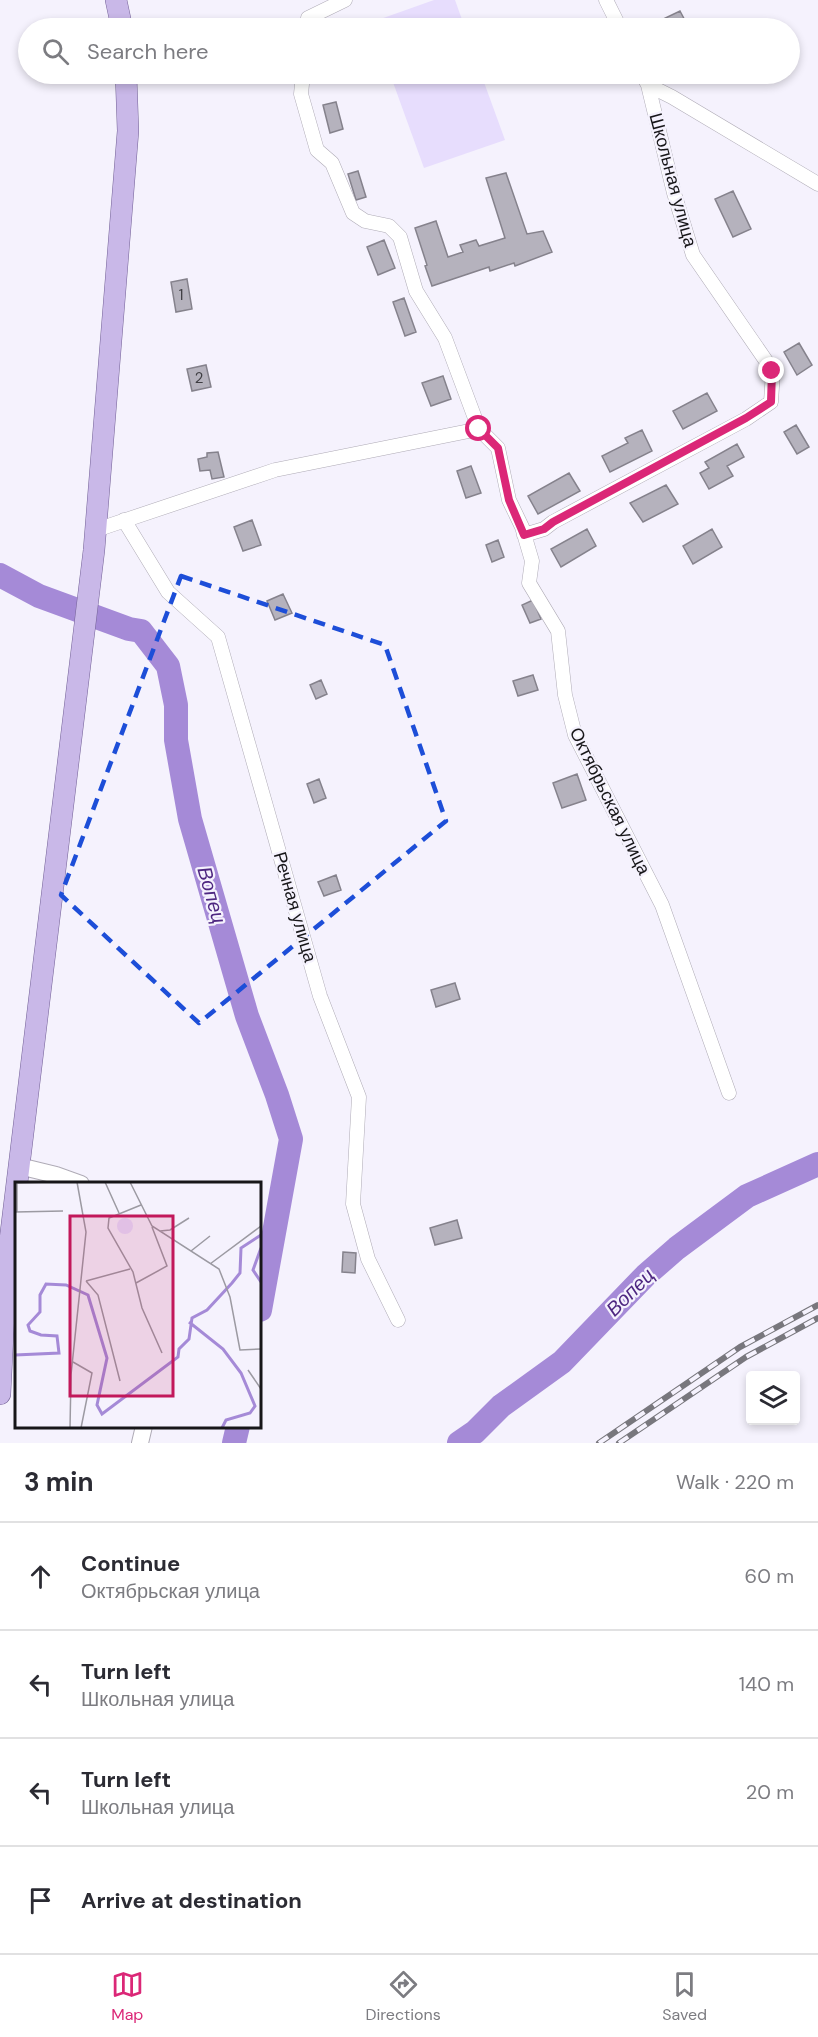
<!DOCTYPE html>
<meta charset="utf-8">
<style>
body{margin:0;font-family:"DM Sans",sans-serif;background:#f7f7f7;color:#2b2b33}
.controls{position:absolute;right:18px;bottom:18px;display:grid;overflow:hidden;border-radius:6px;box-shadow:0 3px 9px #0003}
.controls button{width:54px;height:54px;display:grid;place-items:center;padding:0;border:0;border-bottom:2px solid #e1e1e2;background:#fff;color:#2b2b33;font:30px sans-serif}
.stop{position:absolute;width:18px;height:18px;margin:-14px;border:4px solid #db2777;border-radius:50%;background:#fff}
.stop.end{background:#db2777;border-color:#fff;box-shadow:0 2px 6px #0008}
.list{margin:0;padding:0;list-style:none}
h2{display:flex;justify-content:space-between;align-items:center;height:78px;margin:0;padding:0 24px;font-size:26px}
h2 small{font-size:20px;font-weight:400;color:#7c7c81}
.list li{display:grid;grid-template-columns:39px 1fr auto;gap:18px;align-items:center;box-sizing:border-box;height:108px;padding:0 24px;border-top:2px solid #e1e1e2}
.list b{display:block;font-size:22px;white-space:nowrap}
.list p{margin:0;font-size:20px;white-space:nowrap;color:#7c7c81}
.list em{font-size:20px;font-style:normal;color:#7c7c81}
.icon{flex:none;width:33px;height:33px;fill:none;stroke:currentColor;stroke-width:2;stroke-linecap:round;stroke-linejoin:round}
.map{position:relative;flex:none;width:818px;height:1443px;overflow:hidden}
.search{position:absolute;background:#fff;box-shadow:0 3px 9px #0003;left:18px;right:18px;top:18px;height:66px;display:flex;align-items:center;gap:15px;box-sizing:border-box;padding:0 21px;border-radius:33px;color:#7c7c81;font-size:22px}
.sheet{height:510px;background:#fff}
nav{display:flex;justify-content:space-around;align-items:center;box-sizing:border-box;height:84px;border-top:2px solid #e1e1e2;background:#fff;font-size:16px;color:#7c7c81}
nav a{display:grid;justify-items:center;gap:3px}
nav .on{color:#db2777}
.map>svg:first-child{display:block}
.garden{fill:#e7ddfd}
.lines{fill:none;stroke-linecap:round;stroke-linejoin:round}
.river{stroke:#a58ad7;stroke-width:24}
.building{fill:#b5b2bd;stroke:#85828c;stroke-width:1.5}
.minor-casing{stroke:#afabb6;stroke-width:15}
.tertiary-casing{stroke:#afabb6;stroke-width:18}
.primary-casing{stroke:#736196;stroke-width:22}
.minor{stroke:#fff;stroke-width:14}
.tertiary{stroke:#fff;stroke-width:16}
.primary{stroke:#c9b8e8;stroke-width:21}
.rail-casing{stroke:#78777d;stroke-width:6}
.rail{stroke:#f5f2fd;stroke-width:4;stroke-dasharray:11;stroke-linecap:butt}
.route{stroke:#db2777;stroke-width:8}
.marked{fill:none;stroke:#1d4ed8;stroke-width:4.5;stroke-dasharray:12 8;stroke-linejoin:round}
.labels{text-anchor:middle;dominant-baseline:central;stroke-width:4.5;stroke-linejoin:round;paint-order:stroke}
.number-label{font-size:15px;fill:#3e3d42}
.street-label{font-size:18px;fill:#171619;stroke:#f5f2fd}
.water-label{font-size:20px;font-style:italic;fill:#4e2781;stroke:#f5f2fd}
.inset-river{fill:none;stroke:#a58ad7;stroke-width:3}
.inset-road{fill:none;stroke:#9c9aa2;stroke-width:1.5}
.view{fill:#c2185b;fill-opacity:0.15;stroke:#c2185b;stroke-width:3}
.inset-edge{fill:none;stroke:#171619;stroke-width:3}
</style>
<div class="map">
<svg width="818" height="1443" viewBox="0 0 818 1443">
<rect width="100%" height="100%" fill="#f5f2fd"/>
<path class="garden" d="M434 0H455L465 28H374L372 22Z
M390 74H481L505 140 424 168Z"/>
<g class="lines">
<path class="river" d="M0 575 39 596 129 629 141 631 168 666 176 705V740L190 819 247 1016 277 1095 291 1139 260 1310
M234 1443 238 1426
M459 1443 475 1432 501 1406 562 1362 646 1275 677 1248 747 1196 818 1164"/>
</g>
<path class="building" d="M680 11 689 28H663L659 21Z
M336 102 343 129 330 133 323 105Z
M358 171 366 197 356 200 348 174Z
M506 173 527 234 543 231 552 252 515 266 514 263 490 271 489 267 432 286 425 266 427 265 415 228 436 221 448 257 463 252 460 245 476 240 479 246 505 238 486 178Z
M733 191 751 229 733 237 715 199Z
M384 240 395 268 378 275 367 247Z
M187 279 192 309 176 312 171 282Z
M404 298 416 332 405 336 393 302Z
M799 343 812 365 797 375 784 352Z
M206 365 211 387 192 391 187 369Z
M443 376 451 399 431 406 422 383Z
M707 393 717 411 683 429 673 411Z
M796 425 809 447 797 454 784 432Z
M642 430 652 451 610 472 602 456 628 443 625 438Z
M737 444 744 457 727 466 733 476 709 489 700 473 709 468 705 462Z
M218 452 224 477 212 479 210 470 200 471 198 459 207 457V453Z
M471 466 481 493 466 498 457 471Z
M569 473 580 491 538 514 528 496Z
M666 485 678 504 643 522 630 503Z
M252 520 261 545 243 551 234 527Z
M587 529 596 546 561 567 551 549Z
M712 529 722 547 693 564 683 546Z
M498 540 504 557 492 562 486 545Z
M283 594 292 613 275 620 267 601Z
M533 600 541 619 530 623 522 605Z
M533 675 538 690 518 696 513 681Z
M321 680 327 694 316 699 310 685Z
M577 774 586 800 562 808 553 783Z
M319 779 326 798 314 803 307 784Z
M336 875 341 890 324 896 318 882Z
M455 983 460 999 436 1007 431 990Z
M457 1220 462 1238 435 1245 430 1228Z
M343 1252 356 1253 355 1273 342 1272Z"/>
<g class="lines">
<g class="minor-casing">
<path id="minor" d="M606 0 620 28
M307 28 308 18 345 0
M303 74 301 94 317 150 332 163 353 213 365 221 389 226 400 237 416 291 445 338 479 429 498 448 509 500 522 527 532 561 529 583 558 631 565 695 575 735 662 905 729 1093
M642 74 648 85 672 97 818 184
M124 520 168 592 218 637 320 996 359 1097 353 1204 368 1259 398 1320
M96 530 275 470 479 429
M524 535 544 529 553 522 746 419 771 402 773 371 693 255 674 193 648 85"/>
</g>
<g class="tertiary-casing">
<path id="tertiary" d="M19 1166 56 1175 81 1184
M140 1443 144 1426"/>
</g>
<g class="primary-casing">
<path id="primary" d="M116 0 122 28
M0 1394 6 1273 94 550 128 131 126 74"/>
</g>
<use href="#minor" class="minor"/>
<use href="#tertiary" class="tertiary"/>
<use href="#primary" class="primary"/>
<g class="rail-casing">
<path id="rail" d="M599 1443 740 1347 818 1305
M619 1443 746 1357 818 1318"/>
</g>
<use href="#rail" class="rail"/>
</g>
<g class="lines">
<path class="route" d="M479 429 498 448 509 500 524 535 544 529 553 522 746 418 771 402 772 371"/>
</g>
<path class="marked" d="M181 576 385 645 446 821 199 1023 61 895Z"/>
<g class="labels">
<g class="number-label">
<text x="181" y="295">1</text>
<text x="199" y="378">2</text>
</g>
<g class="street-label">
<text transform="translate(673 180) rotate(75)">Школьная улица</text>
<text transform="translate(610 801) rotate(64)">Октябрьская улица</text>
<text transform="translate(295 907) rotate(74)">Речная улица</text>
</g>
<g class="water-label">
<text transform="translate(212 895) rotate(74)">Вопец</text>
<text transform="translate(630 1292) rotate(-45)">Вопец</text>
</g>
</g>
<g transform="translate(15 1182)">
<rect width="246" height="246" fill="#f5f2fd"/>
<path d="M102 44a8 8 0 1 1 16 0a8 8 0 1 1-16 0Z" fill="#e7ddfd"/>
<path class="inset-river" d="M246 66 238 88 246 100M174 140 208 167 226 191 240 224 235 231 211 238 207 246M0 173 44 171 42 154 26 153 15 149 13 143 25 130V113L31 102 51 103 73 113 92 176 82 223 87 232 163 175 164 167 174 157 177 136 192 128 217 101 225 91 226 66 246 53"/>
<path class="inset-road" d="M90 0 104 31M115 0 137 44 204 87 215 115 225 168 246 167M2 1 35 0M126 23 94 36 93 46 118 90 127 126 147 171M0 30 48 29M2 30V1M145 49 155 48 174 36M176 69 195 54M195 82 246 44M71 99 83 113 105 199M71 99 115 87M121 101 152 84 137 45M58 180 77 191 66 246M233 188 246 207M55 246 56 193 71 50 62 0"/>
<path class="view" d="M55 34H158V214H55Z"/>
<rect width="246" height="246" class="inset-edge"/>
</g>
</svg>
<div class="controls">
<button><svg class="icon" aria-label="layers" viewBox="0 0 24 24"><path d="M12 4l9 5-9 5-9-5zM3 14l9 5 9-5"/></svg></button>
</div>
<div class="stop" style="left:479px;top:429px"></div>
<div class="stop end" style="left:772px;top:371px"></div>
<div class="search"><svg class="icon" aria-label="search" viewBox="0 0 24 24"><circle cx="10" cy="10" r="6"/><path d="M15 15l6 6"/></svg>Search here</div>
</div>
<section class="sheet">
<h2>3 min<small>Walk · 220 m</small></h2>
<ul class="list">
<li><svg class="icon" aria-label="ahead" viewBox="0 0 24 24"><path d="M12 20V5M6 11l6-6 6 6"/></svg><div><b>Continue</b><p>Октябрьская улица</p></div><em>60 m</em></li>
<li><svg class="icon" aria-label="left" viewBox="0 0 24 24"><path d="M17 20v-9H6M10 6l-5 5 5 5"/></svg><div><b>Turn left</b><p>Школьная улица</p></div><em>140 m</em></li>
<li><svg class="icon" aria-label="left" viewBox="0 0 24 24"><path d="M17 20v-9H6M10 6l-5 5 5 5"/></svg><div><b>Turn left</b><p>Школьная улица</p></div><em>20 m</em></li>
<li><svg class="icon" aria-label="arrive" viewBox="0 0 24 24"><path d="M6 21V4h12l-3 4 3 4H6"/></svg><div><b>Arrive at destination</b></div></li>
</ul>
</section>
<nav>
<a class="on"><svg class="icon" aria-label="map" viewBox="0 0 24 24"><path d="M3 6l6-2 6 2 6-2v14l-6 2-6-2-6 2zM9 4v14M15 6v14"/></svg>Map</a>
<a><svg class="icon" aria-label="directions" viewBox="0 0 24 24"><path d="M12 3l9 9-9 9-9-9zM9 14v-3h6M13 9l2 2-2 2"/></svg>Directions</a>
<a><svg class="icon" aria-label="saved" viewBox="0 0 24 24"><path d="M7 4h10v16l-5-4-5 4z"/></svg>Saved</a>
</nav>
